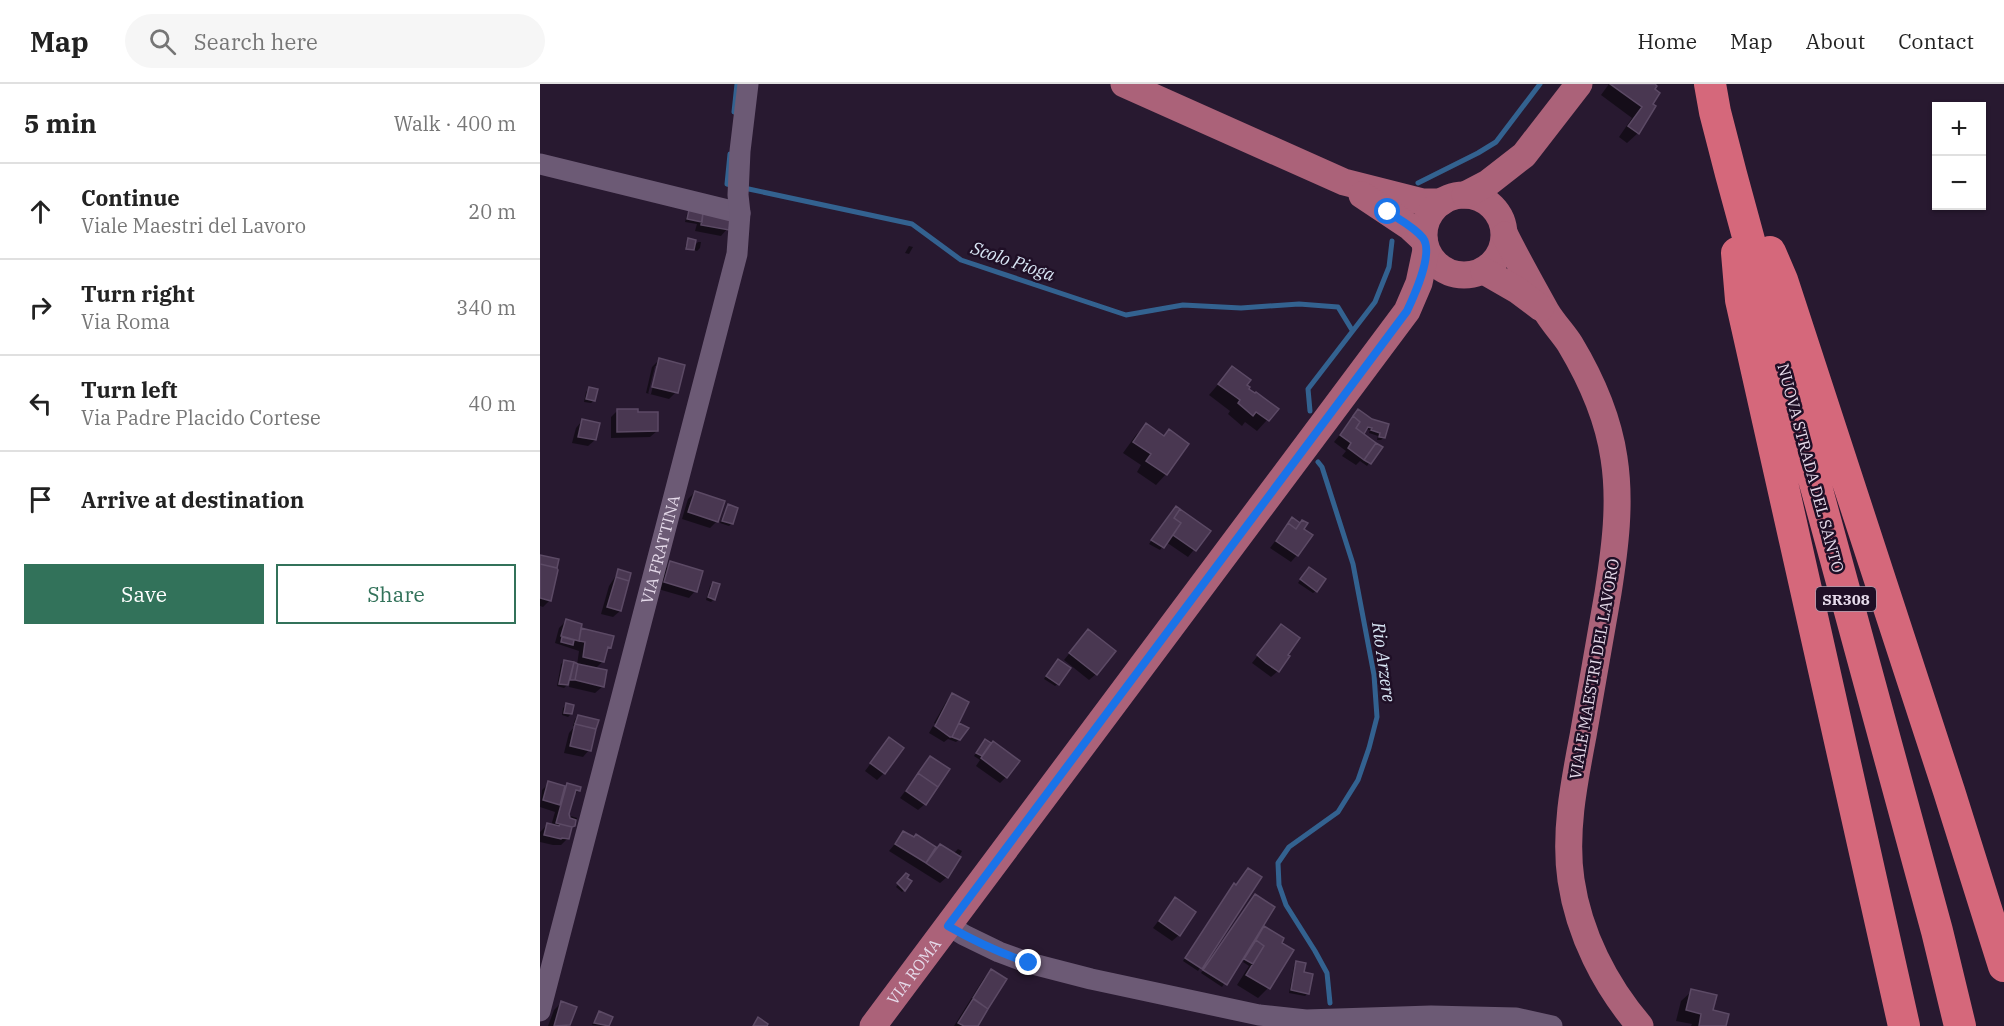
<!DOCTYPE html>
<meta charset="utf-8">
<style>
body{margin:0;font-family:"IBM Plex Serif",serif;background:#f6f6f6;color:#222}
.controls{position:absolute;right:18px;top:18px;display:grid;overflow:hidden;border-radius:0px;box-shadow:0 2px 4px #0004}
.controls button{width:54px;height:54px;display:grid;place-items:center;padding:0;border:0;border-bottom:2px solid #e0e0e0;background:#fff;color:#222;font:30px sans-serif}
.stop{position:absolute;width:18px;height:18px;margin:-14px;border:4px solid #1a73e8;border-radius:50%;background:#fff}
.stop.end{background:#1a73e8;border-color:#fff;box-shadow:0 2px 6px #0008}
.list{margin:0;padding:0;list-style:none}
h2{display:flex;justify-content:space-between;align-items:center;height:78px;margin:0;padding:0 24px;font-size:26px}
h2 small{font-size:20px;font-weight:400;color:#767676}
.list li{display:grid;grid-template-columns:39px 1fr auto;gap:18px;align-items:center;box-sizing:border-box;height:96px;padding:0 24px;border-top:2px solid #e0e0e0}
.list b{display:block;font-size:22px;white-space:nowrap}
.list p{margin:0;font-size:20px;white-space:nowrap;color:#767676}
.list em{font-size:20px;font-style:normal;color:#767676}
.actions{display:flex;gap:12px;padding:18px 24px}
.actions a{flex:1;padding:14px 0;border:2px solid #32725a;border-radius:0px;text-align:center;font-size:21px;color:#32725a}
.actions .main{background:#32725a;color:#fff}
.icon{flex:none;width:33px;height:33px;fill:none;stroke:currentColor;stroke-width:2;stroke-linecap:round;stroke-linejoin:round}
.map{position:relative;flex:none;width:1464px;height:942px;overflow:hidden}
header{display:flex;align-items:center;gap:36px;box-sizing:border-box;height:84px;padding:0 30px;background:#fff;border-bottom:2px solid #e0e0e0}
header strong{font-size:28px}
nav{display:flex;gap:33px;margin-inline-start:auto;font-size:21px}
.search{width:420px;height:54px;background:#f6f6f6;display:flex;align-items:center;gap:15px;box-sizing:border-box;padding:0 21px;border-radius:33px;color:#767676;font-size:22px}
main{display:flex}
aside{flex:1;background:#fff}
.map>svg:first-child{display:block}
.shadow{fill:#0007;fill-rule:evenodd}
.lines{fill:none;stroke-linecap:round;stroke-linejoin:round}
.stream{stroke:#336290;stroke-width:5}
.building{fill:#493751;stroke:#5c4a65;stroke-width:1.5}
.minor{stroke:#6c5a75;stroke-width:21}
.major{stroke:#ab6279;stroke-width:27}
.highway{stroke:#d5687b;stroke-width:32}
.route{stroke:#1a73e8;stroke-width:8}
.labels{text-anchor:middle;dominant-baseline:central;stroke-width:5;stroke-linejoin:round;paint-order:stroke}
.shield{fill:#1f0f26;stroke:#aa9eb0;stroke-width:1.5}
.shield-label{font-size:15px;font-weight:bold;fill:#e6dbeb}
.street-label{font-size:16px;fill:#e6dbeb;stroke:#1f0f26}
.water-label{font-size:18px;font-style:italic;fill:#d8e5f4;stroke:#1f0f26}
</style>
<header>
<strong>Map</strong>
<div class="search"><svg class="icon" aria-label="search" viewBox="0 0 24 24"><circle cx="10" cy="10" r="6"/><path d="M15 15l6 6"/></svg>Search here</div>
<nav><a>Home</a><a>Map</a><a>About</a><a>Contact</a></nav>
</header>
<main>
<aside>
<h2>5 min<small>Walk · 400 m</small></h2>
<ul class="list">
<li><svg class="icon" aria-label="ahead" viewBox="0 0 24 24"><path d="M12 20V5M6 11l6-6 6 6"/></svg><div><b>Continue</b><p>Viale Maestri del Lavoro</p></div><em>20 m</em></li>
<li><svg class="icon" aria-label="right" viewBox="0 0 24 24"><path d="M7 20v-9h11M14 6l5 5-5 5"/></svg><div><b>Turn right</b><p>Via Roma</p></div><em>340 m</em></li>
<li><svg class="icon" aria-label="left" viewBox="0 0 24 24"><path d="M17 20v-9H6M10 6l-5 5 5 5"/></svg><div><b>Turn left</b><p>Via Padre Placido Cortese</p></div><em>40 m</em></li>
<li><svg class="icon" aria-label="arrive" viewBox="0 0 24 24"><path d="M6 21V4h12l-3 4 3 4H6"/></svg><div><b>Arrive at destination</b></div></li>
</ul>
<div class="actions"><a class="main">Save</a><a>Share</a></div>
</aside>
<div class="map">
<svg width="1464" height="942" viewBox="0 0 1464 942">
<rect width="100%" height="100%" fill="#281930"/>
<path class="shadow" d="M1069 0H1112L1098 49 1087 59 1079 53 1092 34 1061 11Z
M149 127 187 145 181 152 155 147 157 140 145 138 147 130Z
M148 156 153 163 158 158H161L160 164 157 167 145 163Z
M369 162 373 163 369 170 365 169Z
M119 276 136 308 129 315 106 309 112 283ZM115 282H118L111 310H108Z
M692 284 707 305 737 325 717 347 705 338 702 342 688 330 690 327 669 311Z
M49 305 54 316 51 319 44 318 46 308Z
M78 326 96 330 117 347 110 353 71 354V333Z
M42 337 55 356 48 362 32 359 36 344Z
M811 337H831L844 353 841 356H837L838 352 829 349 830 346 825 345 821 350 841 364 827 382 820 377 816 381 802 372 806 367 794 358Z
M606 341 623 353 626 390 616 401 597 388 601 381 583 369 596 351Z
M155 408 177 437 170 444 142 435 148 415Z
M188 422 192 439 189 442 180 439 186 425Z
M633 427 669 447 648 473 626 458 620 466 609 460Z
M745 444 762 446 757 471 751 478 730 464Z
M0 473 10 516 3 523 0 522Z
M131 479 155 507 149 514 118 505 124 486Z
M79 487 80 527 73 533 61 530 69 502Z
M766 488 776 507 773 509 758 499Z
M173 499 174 515 171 518 166 516 170 502Z
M26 537 70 563 65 568 63 577 55 585 62 603 55 609 29 603 30 598 24 604 17 602 21 580 24 577 37 581 39 567 15 559 19 544Z
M741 542 746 571 738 587 731 593 712 579Z
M542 554 556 590 549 596 524 576Z
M515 579 518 600 515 602 504 595Z
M412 611 414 646 420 641 419 655 416 658 408 655 404 658 389 649 393 642 410 653V650L394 639 406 618Z
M26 621 31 630 28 633 22 631 23 624Z
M38 632 49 666 43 673 24 669 29 649 35 642H33L35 635Z
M349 655 344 689 337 696 325 687Z
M453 659 466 693 460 699 436 682 440 676 434 672 442 660 446 666Z
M390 674 385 720 378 726 360 714Z
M9 699 25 703 28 701 39 706 33 712 28 730V735L31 732 37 734V735L30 745 28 754 21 761H13L0 758V748L7 741 11 742 15 728 0 723 2 706Z
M364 749 373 755 376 752 397 765 413 770 418 765 422 767 407 793 400 799 349 767Z
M366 791 364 806 362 808 356 803Z
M696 802 660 884 658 887 643 877 691 804Z
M635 815 639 851 632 857 613 844Z
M712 815 717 852 725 844 728 904 718 914 697 901 709 882 703 878 709 869 706 867 682 903 661 889Z
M757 879 762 889 768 909 765 912 749 909 754 882Z
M451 887 465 896 436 942H414L444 894Z
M1152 907 1172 927 1185 942H1151L1152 940 1136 937 1141 917Z
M21 919 35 923 27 942H8L14 926Z
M60 928 71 934 67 942 52 941Z"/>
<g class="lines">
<path class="stream" d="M194 28 197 0
M190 70 187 100 195 102
M878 99 938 69 956 58 1000 0
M204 104 372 140 421 176 586 231 643 221 701 224 759 220 798 223 812 246
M770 327 768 305 835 218 849 183 852 157
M778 378 782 383 813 480 834 591 837 633 829 664 818 696 798 728 749 763 738 779 739 801 746 821 775 867 787 889 790 919"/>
</g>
<path class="building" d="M1070 0H1115L1117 2 1115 5 1120 9 1113 20 1116 22 1099 50 1088 42 1102 23Z
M149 126 163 129 162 138 147 135Z
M163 129 191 134 189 146 161 141Z
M148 154 156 156 154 166 146 165Z
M119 274 145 281 138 309 112 303Z
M692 282 711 296 707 301 710 303 709 305 715 309 716 308 739 325 729 337 716 328 713 332 698 319 700 316 678 300Z
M49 303 58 305 55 317 46 315Z
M77 325H98V328H118V347L77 348Z
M818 325 832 335 849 340 845 354 839 353 840 349 831 346 832 344 828 343 824 350 816 344 820 338 813 332Z
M813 332 820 338 816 344 836 359 824 376 808 364 811 359 800 351Z
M42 335 60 339 56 356 38 353Z
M606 339 624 352 629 345 649 360 627 391 606 377 611 370 593 358Z
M836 359 843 363 831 380 824 376Z
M155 407 185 417 178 438 148 428Z
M188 420 198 424 193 440 182 437Z
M636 422 640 425 634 434 641 439 624 464 611 456Z
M640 425 671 447 656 467 633 451 641 439 634 434Z
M752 433 760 439 756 445 748 439Z
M762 436 768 439 764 445 773 451 758 472 736 457 748 439 756 445Z
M0 471 19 475 17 484 0 480Z
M130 477 163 487 157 508 124 498Z
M0 480 17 484 18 486 11 517 0 514Z
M769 483 786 495 777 508 760 495Z
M78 485 91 489 89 497 76 493Z
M76 493 89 497 81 527 67 523Z
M173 498 180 500 175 516 168 513Z
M26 535 42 540 39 557 21 552Z
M741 540 760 554 748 571 750 572 739 588 726 579 717 571Z
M41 544 74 552 71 564 68 563 64 578 43 573 45 558 39 557Z
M548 545 576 567 557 591 529 569Z
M22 553 34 556 33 561 21 558Z
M518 575 531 584 519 601 506 592Z
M24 576 34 578 28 601 19 600Z
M34 578 38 580 35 596H30Z
M38 580 67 586 64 603 35 596Z
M412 609 429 618 412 653H410L395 642Z
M26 619 34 621 32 630 24 629Z
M38 631 59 636 56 645 35 640Z
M419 639 429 644 420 656 412 653Z
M35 640 56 645 51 667 30 662Z
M349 653 364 664 345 690 330 679Z
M445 655 451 659 442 672 436 669Z
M453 657 480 677 467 694 441 674Z
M390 672 410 685 398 703 378 689Z
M378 689 398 703 386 721 366 707Z
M8 697 25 702 20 721 3 716Z
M27 699 41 703 40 707 36 706 29 730 30 734 36 736 35 742 32 743 16 739Z
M7 739 19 742 20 740 32 743 29 755 22 754 21 755 4 751Z
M363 747 374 753 376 750 396 763 386 779 355 760Z
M400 760 421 773 408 794 386 779Z
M708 784 722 793 662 885 645 874 694 799 696 801Z
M366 789 369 791 367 794 372 797 365 807 357 799Z
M715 810 735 823 687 901 663 886Z
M635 813 656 828 640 852 619 837Z
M724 842 744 854 742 859 754 866 730 905 706 891 724 862 716 856Z
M716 856 724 862 713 880 704 875Z
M756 877 766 879 764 888 773 890 769 910 751 906Z
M451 885 467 895 448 925 433 914Z
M1151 905 1177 911 1173 926 1189 930 1186 942H1159L1161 930 1146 926Z
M433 915 448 925 438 942H424L418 939Z
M21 917 37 923 30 941 14 942Z
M59 927 73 933 69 942 54 939Z
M218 933 228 940 227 942H213Z"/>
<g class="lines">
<g class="minor">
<path d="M0 80 200 129"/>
<path d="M408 841 424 851 459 868 489 879 551 895 719 931 766 936 891 932 976 934 1012 942"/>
<path id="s1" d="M0 927 197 170 200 129 198 111 200 67 208 0"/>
</g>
<g class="major">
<path d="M584 0 804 98 883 118H902"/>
<circle cx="924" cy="151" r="40"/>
<path d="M822 111 870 143 884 156"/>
<path d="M925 111 948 99 984 71 1039 0"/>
<path d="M965 151C978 177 992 202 1006 227 1013 239 1023 249 1030 260 1051 295 1068 333 1074 374 1081 419 1075 464 1068 509 1060 557 1051 604 1043 652 1034 699 1024 749 1031 796 1039 850 1065 901 1100 942"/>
<path d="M944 187 977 206 1001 224"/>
<path id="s2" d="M333 942 867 227 879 199 886 166"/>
</g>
<path class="highway" d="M1170 0 1175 28 1191 90 1397 847 1420 942
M1230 168 1242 196 1409 707 1464 882
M1197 169 1201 216 1364 942"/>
</g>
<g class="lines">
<path class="route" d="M489 879C460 869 434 857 408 842L867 227C874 212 894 169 883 154 874 143 860 136 848 128"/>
</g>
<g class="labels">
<rect class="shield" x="1276" y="503" width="60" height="24" rx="4.5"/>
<g class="shield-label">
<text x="1306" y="515">SR308</text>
</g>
<g class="street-label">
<text transform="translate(1271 384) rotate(75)">NUOVA STRADA DEL SANTO</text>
<text stroke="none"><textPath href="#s1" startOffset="477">VIA FRATTINA</textPath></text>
<text transform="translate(1054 585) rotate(-80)">VIALE MAESTRI DEL LAVORO</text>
<text stroke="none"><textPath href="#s2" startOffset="68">VIA ROMA</textPath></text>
</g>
<g class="water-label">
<text transform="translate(473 177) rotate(19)">Scolo Pioga</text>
<text transform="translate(844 578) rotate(82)">Rio Arzere</text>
</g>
</g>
</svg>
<div class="controls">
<button>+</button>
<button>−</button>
</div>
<div class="stop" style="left:848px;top:128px"></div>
<div class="stop end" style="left:489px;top:879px"></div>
</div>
</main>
